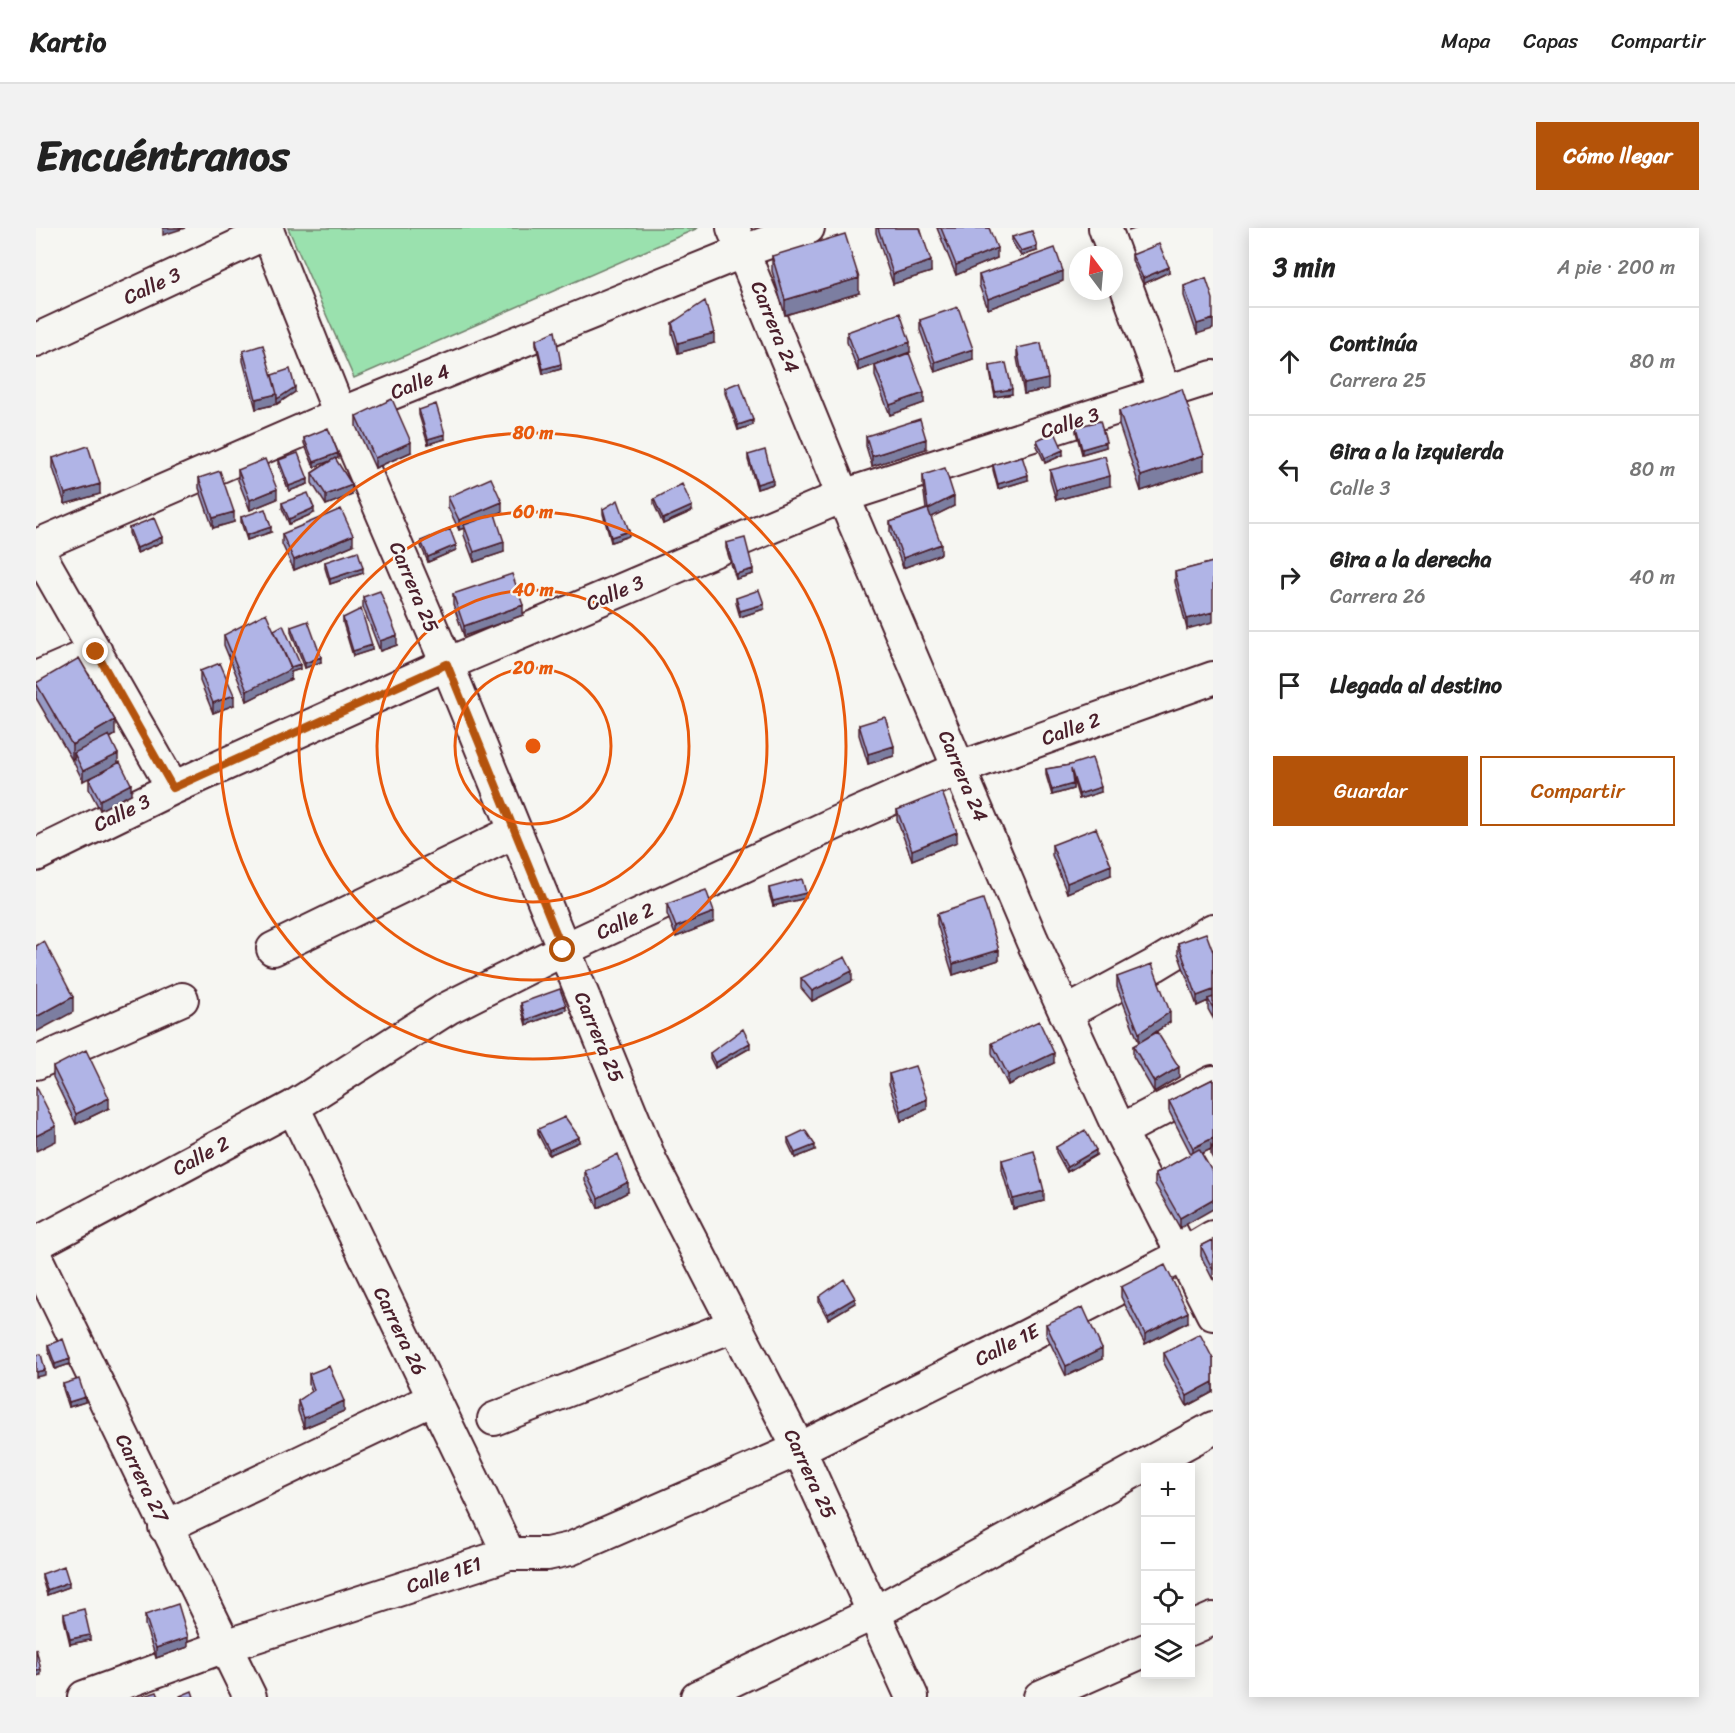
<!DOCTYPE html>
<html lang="es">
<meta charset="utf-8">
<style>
body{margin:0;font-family:Sriracha,sans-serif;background:#f2f2f2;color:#222}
.controls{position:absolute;right:18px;bottom:18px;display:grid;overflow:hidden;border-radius:0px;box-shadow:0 3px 15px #0003}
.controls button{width:54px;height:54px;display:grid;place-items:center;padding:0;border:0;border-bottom:2px solid #e0e0e0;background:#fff;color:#222;font:30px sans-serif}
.compass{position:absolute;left:1033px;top:18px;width:54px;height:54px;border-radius:50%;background:#fff;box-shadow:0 3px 15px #0003;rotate:344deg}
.stop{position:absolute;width:18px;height:18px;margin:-14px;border:4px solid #b45309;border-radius:50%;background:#fff}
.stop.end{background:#b45309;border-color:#fff;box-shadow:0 2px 6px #0008}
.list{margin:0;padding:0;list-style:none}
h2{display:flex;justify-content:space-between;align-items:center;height:78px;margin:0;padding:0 24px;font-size:26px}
h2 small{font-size:20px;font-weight:400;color:#767676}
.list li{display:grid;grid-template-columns:39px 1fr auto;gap:18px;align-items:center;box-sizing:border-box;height:108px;padding:0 24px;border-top:2px solid #e0e0e0}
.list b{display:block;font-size:22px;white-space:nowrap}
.list p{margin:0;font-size:20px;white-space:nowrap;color:#767676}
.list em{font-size:20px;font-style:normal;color:#767676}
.actions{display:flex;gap:12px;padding:18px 24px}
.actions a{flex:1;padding:14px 0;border:2px solid #b45309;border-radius:0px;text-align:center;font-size:21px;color:#b45309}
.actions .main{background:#b45309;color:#fff}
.icon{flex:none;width:33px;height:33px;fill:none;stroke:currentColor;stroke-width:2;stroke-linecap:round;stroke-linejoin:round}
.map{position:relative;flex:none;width:1177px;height:1469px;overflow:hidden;border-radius:0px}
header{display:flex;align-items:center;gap:36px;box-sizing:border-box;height:84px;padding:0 30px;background:#fff;border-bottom:2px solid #e0e0e0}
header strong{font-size:28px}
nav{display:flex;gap:33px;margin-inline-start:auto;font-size:21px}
.intro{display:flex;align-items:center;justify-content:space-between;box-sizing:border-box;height:144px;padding:0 36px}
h1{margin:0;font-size:42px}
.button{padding:15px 27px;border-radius:0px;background:#b45309;color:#fff;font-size:21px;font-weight:700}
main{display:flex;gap:36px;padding:0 36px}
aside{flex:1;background:#fff;border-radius:0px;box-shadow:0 3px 15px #0003}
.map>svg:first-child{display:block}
.green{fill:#9ae1ae;stroke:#72806c;stroke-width:1.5}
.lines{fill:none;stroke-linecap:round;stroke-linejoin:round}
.minor-casing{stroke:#4a1f2b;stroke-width:36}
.minor{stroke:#f6f6f2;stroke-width:32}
.wall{fill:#979bc6;stroke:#4a1f2b;stroke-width:1.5}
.shaded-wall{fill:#7b7ea1;stroke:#4a1f2b;stroke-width:1.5}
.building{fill:#b0b4e6;stroke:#4a1f2b;stroke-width:1.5}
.route{stroke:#b45309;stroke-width:8}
.ring{fill:none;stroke:#e8590c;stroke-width:3}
.labels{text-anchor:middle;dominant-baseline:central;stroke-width:4.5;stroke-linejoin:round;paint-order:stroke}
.street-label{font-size:20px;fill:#4a1f2b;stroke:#f6f6f2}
.centre{fill:#e8590c;stroke:#f6f6f2;stroke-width:3}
.ring-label{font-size:18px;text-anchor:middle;font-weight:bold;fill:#e8590c;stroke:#f6f6f2;stroke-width:4.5;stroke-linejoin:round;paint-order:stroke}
</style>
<header>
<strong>Kartio</strong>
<nav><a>Mapa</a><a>Capas</a><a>Compartir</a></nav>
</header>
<div class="intro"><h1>Encuéntranos</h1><a class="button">Cómo llegar</a></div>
<main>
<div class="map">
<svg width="1177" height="1469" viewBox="0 0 1177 1469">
<rect width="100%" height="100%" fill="#f6f6f2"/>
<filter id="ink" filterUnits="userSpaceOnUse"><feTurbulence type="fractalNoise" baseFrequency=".0167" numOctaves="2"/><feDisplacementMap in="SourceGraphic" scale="12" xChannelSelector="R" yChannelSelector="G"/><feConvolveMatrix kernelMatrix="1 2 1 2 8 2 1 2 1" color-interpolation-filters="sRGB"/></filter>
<g filter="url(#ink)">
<path class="green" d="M252 0H662L318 150Z"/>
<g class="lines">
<g class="minor-casing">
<path id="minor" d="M230 0 304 186 411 436 615 934 763 1221 876 1469
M697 0 807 268 996 712 1084 903 1177 1086
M1069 0 1129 164
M0 112 232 4
M0 318 304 186 708 23 772 0
M0 320 137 560
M0 450 60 424
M0 627 137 560 411 436 807 268 1177 149
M237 721 478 604
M1030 785 1119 737 1177 702
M0 835 146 771
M257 879 473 1326
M1084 903 1177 854
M0 1016 257 879 412 780 527 722 802 594 924 540 1177 450
M0 1030 214 1469
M458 1191 699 1097
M129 1299 397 1171
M1154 1401 1177 1391
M48 1469 189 1418 473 1326H511L534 1321 763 1221 983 1112 1147 1027 1177 1009
M661 1469 838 1385 1177 1200
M1004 1469 1110 1422"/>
</g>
<use href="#minor" class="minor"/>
</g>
<path class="wall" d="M840 0H884L895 44 857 56 840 5Z
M901 0H953L961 30 920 47Z
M976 9 1001 23 985 28 976 14Z
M1096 27 1133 44 1107 56 1096 32Z
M736 28 823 65 749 87 736 43Z
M943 47 1027 53 952 81 943 57Z
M1170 50 1161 106 1148 68V58Z
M884 92 937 131 899 144 884 102Z
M636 95 678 115 642 125 636 105Z
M811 104 874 124 822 143 811 114Z
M500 112 525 141 507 146 500 117Z
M981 120 1012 161 988 166 981 130Z
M207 123 236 147 259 164 241 176 220 181 207 133Z
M839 138 888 175 854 187 839 148Z
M954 138 976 166 959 169 954 144Z
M689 160 717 197 702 202 689 165Z
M383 182 409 211 392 216 383 187Z
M1083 183 1168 242 1105 263 1083 197Z
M320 188 375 224 339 240 320 198Z
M1040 199 1070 219 1046 226 1040 204Z
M830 208 890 221 836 238 830 218Z
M268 210 302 230 299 231 316 267 290 277 276 255V245L295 232 278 239 268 215Z
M1001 212 1027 227 1009 235 1001 218Z
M712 227 737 256 721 261 712 232Z
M17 230 64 266 29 276 17 240Z
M243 232 272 256 253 263 243 238Z
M957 237 992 252 962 261 957 242Z
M202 242 241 271 214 282 202 252Z
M1014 242 1074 258 1020 272 1014 252Z
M887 247 918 278 895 289 905 326 867 340 854 304V294L890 281 887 257Z
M163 250 198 294 177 300 163 260Z
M412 269 466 284 459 287 468 324 438 334 428 307V300L423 302 412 279Z
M618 271 656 283 627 296 618 276Z
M246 275 278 285 253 296 246 280Z
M567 281 593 308 575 314 567 286Z
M205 289 235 304 211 312 205 294Z
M93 300 126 314 101 325 93 305Z
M246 306 317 317 258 342 246 316Z
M385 313 420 322 392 334 385 318Z
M690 315 717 346 700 351 690 320Z
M289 334 327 345 294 356 289 340Z
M1177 334 1151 401 1139 354V344Z
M417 366 487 387 428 408 417 376Z
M327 369 361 417 344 423 327 379Z
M700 370 728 381 704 389 700 375Z
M307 390 336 422 317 428 307 395Z
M255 399 285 434 269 440 255 404Z
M238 402 264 441 255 444V451L211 473 188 417V407Z
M164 443 198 477 177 485 164 453Z
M0 455 79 507 74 510 47 553 38 535V530L36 532 0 470Z
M823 497 858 528 832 536 823 507Z
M1034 537 1065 564 1043 571 1036 548 1037 561 1016 567 1010 547V541Z
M53 551 95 566 64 582 53 561Z
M861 582 921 614 876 632 861 592Z
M1016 617 1075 647 1031 665 1016 627Z
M733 660 770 670 737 678 733 665Z
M631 676 678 694 640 709 631 686Z
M901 686 963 732 917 747 901 696Z
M1142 715 1177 724V790L1172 781V773L1161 778 1142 725Z
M1081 749 1134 794 1113 809 1143 849 1118 864 1097 828V818L1103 815 1081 759Z
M765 750 816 753 776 773 765 760Z
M485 775 530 782 490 797 485 780Z
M956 815 1018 835 972 857 956 825Z
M714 820 679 840 674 830V825Z
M17 839 73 880 40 896 17 849Z
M853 846 891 881 865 893 853 856Z
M1177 851V931L1175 927V921L1166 925 1144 1000 1119 956V946L1155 926 1133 883V873Z
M502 901 543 914 513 927 502 906Z
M752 910 779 922 759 930 752 915Z
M1020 919 1060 927 1031 944 1020 924Z
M966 932 1008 973 977 981 966 942Z
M549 943 592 964 562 980 549 953Z
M1177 1012V1052L1165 1028V1018Z
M1085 1059 1152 1094 1109 1116 1085 1069Z
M783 1069 819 1075 792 1091 783 1074Z
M1010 1096 1066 1131 1030 1148 1010 1106Z
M12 1117 34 1136 19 1141 12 1122Z
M1128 1125 1177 1131V1164L1151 1178 1128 1135Z
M273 1146 308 1183 268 1200 262 1183V1173L276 1164 273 1156Z
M27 1156 49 1174 33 1179 27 1161Z
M6 1346 33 1359 11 1367 6 1351Z
M28 1386 54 1412 34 1416 28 1391Z
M109 1387 152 1419 120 1430 109 1397Z"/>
<path class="shaded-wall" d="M127 0H149L127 7Z
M1093 0H1101L1093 3Z
M1001 18V23L985 28V23Z
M961 20V30L920 47V37Z
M895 33V44L857 56V46Z
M1133 39V44L1107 56V50Z
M1027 43V53L952 81V71Z
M823 50V65L749 87V72Z
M1177 91V101L1161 106V96Z
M678 105V115L642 125V115Z
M874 114V124L822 143V133Z
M937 121V131L899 144V134Z
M525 136V141L507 146V141Z
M1012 151V161L988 166V156Z
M259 159V164L241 176V171Z
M976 161V166L959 169V164Z
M888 165V175L854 187V177Z
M241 166V176L220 181V171Z
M717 192V197L702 202V197Z
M409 206V211L392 216V211Z
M890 211V221L836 238V228Z
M375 214V224L339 240V230Z
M1070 214V219L1046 226V221Z
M1027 222V227L1009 235V230Z
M302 225V230L278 239V234Z
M1168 227V242L1105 263V248Z
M992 247V252L962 261V256Z
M1074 248V258L1020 272V262Z
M272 251V256L253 263V258Z
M737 251V256L721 261V256Z
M64 256V266L29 276V266Z
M316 257V267L290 277V267Z
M241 261V271L214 282V272Z
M918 268V278L892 291V281Z
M466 274V284L429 299 428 297V300L423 302V292Z
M656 278V283L627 296V291Z
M278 280V285L253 296V291Z
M198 284V294L177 300V290Z
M235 299V304L211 312V307Z
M593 303V308L575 314V309Z
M317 307V317L258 342V332Z
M126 309V314L101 325V320Z
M468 314V324L438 334V324Z
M905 316V326L867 340V330Z
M420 317V322L392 334V329Z
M327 340V345L294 356V351Z
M717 341V346L700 351V346Z
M728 376V381L704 389V383Z
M487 377V387L428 408V398Z
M1177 384V394L1151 401V391Z
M361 407V417L344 423V413Z
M336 417V422L317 428V423Z
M285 429V434L269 440V435Z
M264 436V441L255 444V451L211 473V463L253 440Z
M198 467V477L177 485V475Z
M79 492V507L40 529 38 525V530L36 532V517Z
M858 518V528L832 536V526Z
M82 526V536L47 553V543Z
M95 556V566L64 582V572Z
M1037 556V561L1016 567V562Z
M1065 559V564L1043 571V566Z
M921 604V614L876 632V622Z
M1075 637V647L1031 665V655Z
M770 665V670L737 678V673Z
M678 684V694L640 709V699Z
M963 722V732L917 747V736Z
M816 743V753L776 773V763Z
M1177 762V772L1172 771V773L1161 778V768Z
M37 769V784L0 804V789Z
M530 777V782L490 797V792Z
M1134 784V794L1103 815V805Z
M714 815V820L679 840V835Z
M1018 825V835L972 857V847Z
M1143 839V849L1118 864V854Z
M73 870V880L40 896V886Z
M891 871V881L865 893V883Z
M20 898V913L0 923V908Z
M543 909V914L513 927V922Z
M1177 910V920L1175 917V921L1157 930V920Z
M779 917V922L759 930V925Z
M1060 922V927L1031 944V939Z
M592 954V964L562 980V970Z
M1008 963V973L977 981V971Z
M1177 971V981L1144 1000V990Z
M819 1070V1075L792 1091V1086Z
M1152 1084V1094L1109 1116V1106Z
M1066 1121V1131L1030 1148V1138Z
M34 1131V1136L19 1141V1136Z
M9 1142V1147L0 1149V1144Z
M1177 1154V1164L1151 1178V1168Z
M49 1169V1174L33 1179V1174Z
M308 1173V1183L268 1200V1190Z
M33 1354V1359L11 1367V1362Z
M54 1407V1412L34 1416V1411Z
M152 1409V1419L120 1430V1420Z
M5 1442V1447L0 1448V1443Z"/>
<path class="building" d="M842 0H884L895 33 857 46Z
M905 0H953L961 20 920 37Z
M996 3 1001 18 985 23 976 9Z
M809 6 823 50 749 72 736 28Z
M1123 16 1133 39 1107 50 1096 27Z
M1019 20 1027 43 952 71 943 47Z
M1170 50 1177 71V91L1161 96 1148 58Z
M669 73 678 105 642 115 636 95Z
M922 79 937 121 899 134 884 92Z
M864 85 874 114 822 133 811 104Z
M519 103 525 136 507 141 500 112Z
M1005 115 1012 151 988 156 981 120Z
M227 117 241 166 220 171 207 123Z
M873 125 888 165 854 177 839 138Z
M970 135 976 161 959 164 954 138Z
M254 141 259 159 241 171V166L236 147Z
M704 154 717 192 702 197 689 160Z
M1146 161 1168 227 1105 248 1083 183Z
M356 171 375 214 339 230 320 188Z
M400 176 409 206 392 211 383 182Z
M884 191 890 211 836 228 830 208Z
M1064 193 1070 214 1046 221 1040 199Z
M292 200 302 225 278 234 268 210Z
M1019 204 1027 222 1009 230 1001 212Z
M52 218 64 256 29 266 17 230Z
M729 222 737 251 721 256 712 227Z
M262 225 272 251 253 258 243 232Z
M986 228 992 247 962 256 957 237Z
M1069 228 1074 248 1020 262 1014 242Z
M299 230 316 257 290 267 276 245Z
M229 231 241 261 214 272 202 242Z
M909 240 918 268 892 281 905 316 867 330 854 294 892 281 887 247Z
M184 243 198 284 177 290 163 250Z
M455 250 466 274 423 292 412 269Z
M646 256 656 278 627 291 618 271Z
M272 265 278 280 253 291 246 275Z
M582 272 593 303 575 309 567 281Z
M229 281 235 299 211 307 205 289Z
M305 281 317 307 258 332 246 306Z
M459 286 468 314 438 324 428 297Z
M118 290 126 309 101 320 93 300Z
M414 301 420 317 392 329 385 313Z
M709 310 717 341 700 346 690 315Z
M322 323 327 340 294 351 289 334Z
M1177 334V384L1151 391 1139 344Z
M476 346 487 377 428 398 417 366Z
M723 362 728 376 704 383 700 370Z
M344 363 361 407 344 413 327 369Z
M325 381 336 417 317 423 307 390Z
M230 385 255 441 211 463 188 407Z
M272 393 285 429 269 435 255 399Z
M247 397 264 436 255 439 238 402Z
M43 430 79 492 36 517 0 455Z
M184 435 198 467 177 475 164 443Z
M849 489 858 518 832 526 823 497Z
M73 507 82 526 47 543 38 525Z
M1056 530 1065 559 1043 566 1035 541 1037 556 1016 562 1010 541 1034 537Z
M84 534 95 556 64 572 53 551Z
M906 564 921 604 876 622 861 582Z
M1060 600 1075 637 1031 655 1016 617Z
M766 651 770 665 737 673 733 660Z
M670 662 678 684 640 699 631 676Z
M947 671 963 722 917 736 901 686Z
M1170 705 1177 724V762L1161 768 1142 715Z
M8 713 37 769 0 789V718Z
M809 729 816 743 776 763 765 750Z
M1116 736 1134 784 1103 805 1081 749Z
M524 761 530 777 490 792 485 775Z
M1177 769V780L1172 771Z
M1003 793 1018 825 972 847 956 815Z
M707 801 714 815 679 835 674 825Z
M1121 804 1143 839 1118 854 1097 818Z
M50 822 73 870 40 886 17 839Z
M879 838 891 871 865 883 853 846Z
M1177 851V910L1157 920 1133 873Z
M0 858 20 898 0 908Z
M529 889 543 909 513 922 502 901Z
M769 902 779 917 759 925 752 910Z
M1049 902 1060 922 1031 939 1020 919Z
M1163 921 1177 945V971L1144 990 1119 946Z
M998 923 1008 963 977 971 966 932Z
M582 926 592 954 562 970 549 943Z
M1177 1012V1042L1165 1018Z
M1129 1037 1152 1084 1109 1106 1085 1059Z
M808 1051 819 1070 792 1086 783 1069Z
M1047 1079 1066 1121 1030 1138 1010 1096Z
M1164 1106 1177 1131V1154L1151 1168 1128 1125Z
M27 1111 34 1131 19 1136 12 1117Z
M5 1126 9 1142 0 1144V1127Z
M293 1138 308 1173 268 1190 262 1173 278 1162 273 1146Z
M43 1151 49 1169 33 1174 27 1156Z
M28 1338 33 1354 11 1362 6 1346Z
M142 1376 152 1409 120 1420 109 1387Z
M48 1381 54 1407 34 1411 28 1386Z
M0 1420 5 1442 0 1443Z
M156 1463 158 1469H144V1468Z
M121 1464 123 1469H105Z"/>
</g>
<g class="lines" filter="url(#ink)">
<path class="route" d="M60 424 137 560 411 436 527 722"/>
</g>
<g class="ring">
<circle cx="497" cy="518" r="78"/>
<circle cx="497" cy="518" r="156"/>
<circle cx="497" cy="518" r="234"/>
<circle cx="497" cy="518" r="313"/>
</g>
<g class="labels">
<g class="street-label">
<text transform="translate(116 58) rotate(-25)">Calle 3</text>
<text transform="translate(739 99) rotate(68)">Carrera 24</text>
<text transform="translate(384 154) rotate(-22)">Calle 4</text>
<text transform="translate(1034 195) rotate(-18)">Calle 3</text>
<text transform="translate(378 359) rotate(67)">Carrera 25</text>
<text transform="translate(579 365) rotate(-23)">Calle 3</text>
<text transform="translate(1035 501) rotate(-20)">Calle 2</text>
<text transform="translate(927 548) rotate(67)">Carrera 24</text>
<text transform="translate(86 585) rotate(-26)">Calle 3</text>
<text transform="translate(589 693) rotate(-25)">Calle 2</text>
<text transform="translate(563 809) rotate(67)">Carrera 25</text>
<text transform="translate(165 928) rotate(-28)">Calle 2</text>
<text transform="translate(364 1103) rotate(64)">Carrera 26</text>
<text transform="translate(971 1117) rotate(-27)">Calle 1E</text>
<text transform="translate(774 1246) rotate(65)">Carrera 25</text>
<text transform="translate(106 1250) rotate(64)">Carrera 27</text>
<text transform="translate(408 1347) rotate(-18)">Calle 1E1</text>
</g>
</g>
<circle cx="497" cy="518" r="9" class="centre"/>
<g class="ring-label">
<text x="497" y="211">80 m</text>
<text x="497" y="290">60 m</text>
<text x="497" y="368">40 m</text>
<text x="497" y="446">20 m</text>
</g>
</svg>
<div class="controls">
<button>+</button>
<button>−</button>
<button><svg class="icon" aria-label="locate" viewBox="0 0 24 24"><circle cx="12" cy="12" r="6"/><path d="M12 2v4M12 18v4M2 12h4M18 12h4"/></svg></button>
<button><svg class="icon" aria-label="layers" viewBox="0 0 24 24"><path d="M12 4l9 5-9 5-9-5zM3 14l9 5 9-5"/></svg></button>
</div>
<svg class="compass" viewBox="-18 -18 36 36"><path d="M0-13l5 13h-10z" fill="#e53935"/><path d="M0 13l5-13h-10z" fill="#767676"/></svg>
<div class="stop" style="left:527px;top:722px"></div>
<div class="stop end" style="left:60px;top:424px"></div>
</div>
<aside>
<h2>3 min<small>A pie · 200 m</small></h2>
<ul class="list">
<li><svg class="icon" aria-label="ahead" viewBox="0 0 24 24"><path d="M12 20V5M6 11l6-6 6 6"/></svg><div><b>Continúa</b><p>Carrera 25</p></div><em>80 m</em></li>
<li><svg class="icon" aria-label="left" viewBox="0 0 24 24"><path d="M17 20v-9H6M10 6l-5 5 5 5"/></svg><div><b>Gira a la izquierda</b><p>Calle 3</p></div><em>80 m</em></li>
<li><svg class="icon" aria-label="right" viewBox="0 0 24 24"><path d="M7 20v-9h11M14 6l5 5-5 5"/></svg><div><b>Gira a la derecha</b><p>Carrera 26</p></div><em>40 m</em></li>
<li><svg class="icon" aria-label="arrive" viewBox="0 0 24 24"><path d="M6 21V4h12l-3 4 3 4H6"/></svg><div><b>Llegada al destino</b></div></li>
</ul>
<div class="actions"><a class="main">Guardar</a><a>Compartir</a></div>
</aside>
</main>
